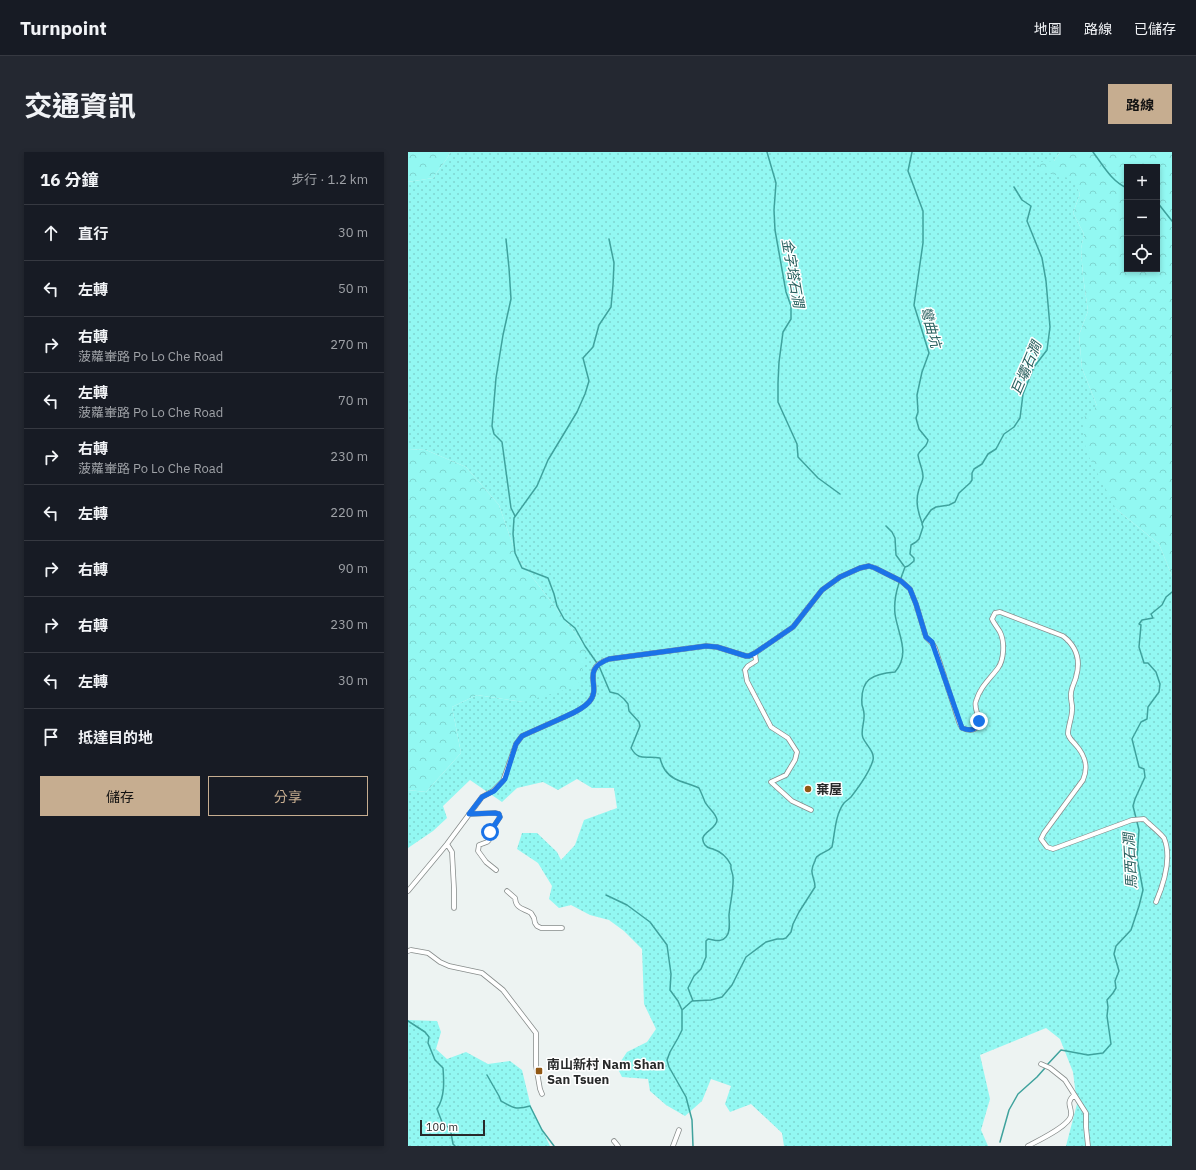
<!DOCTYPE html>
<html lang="zh-TW">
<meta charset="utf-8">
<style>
body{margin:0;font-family:"IBM Plex Sans","Noto Sans TC",sans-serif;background:#242831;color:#f1f3f6}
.controls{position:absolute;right:12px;top:12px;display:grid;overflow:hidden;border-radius:0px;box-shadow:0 2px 6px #0003}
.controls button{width:36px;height:36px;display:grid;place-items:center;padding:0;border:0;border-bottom:1px solid #363941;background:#171b24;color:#f1f3f6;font:20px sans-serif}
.scale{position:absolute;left:12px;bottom:10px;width:65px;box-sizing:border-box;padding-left:4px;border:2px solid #282a2a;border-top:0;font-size:11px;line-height:14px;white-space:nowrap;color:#282a2a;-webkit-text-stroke:3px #fff;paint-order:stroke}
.stop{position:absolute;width:12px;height:12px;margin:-9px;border:3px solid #1a73e8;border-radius:50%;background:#fff}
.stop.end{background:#1a73e8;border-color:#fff;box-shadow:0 1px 4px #0008}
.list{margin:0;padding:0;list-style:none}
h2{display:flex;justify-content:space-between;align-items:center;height:52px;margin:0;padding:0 16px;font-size:17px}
h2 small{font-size:13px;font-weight:400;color:#9ea1a6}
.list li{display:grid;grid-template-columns:26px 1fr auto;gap:12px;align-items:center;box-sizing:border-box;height:56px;padding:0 16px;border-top:1px solid #363941}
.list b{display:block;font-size:15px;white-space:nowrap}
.list p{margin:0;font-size:13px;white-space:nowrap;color:#9ea1a6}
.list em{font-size:13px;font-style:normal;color:#9ea1a6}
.actions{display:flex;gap:8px;padding:12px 16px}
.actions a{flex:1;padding:9px 0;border:1px solid #c6ad90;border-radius:0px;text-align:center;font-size:14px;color:#c6ad90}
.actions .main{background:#c6ad90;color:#111}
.icon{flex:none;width:22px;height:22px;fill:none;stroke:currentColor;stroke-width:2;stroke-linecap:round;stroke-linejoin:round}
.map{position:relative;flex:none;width:764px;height:994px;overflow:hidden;border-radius:0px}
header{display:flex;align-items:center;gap:24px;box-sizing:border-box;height:56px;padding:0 20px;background:#171b24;border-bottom:1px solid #363941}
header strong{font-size:19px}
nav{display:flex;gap:22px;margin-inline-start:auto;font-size:14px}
.intro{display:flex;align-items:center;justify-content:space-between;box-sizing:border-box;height:96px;padding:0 24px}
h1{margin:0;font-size:28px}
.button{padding:10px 18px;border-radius:0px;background:#c6ad90;color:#111;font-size:14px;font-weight:700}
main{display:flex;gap:24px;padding:0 24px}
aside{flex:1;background:#171b24;border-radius:0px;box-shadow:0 2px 6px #0003}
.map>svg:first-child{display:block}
.grass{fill:url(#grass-dots)}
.forest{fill:url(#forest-crowns);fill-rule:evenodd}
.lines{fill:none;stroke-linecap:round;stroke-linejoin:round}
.stream{stroke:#3fa29d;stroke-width:1.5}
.street-casing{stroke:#878c8b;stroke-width:5.5}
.street{stroke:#fff;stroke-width:4}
.route{stroke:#1a73e8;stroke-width:5}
.poi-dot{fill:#915814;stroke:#fff;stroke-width:1.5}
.labels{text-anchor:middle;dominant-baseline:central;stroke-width:3;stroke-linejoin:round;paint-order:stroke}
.poi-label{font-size:13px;font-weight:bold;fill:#282a2a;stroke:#fff;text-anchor:start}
.water-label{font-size:14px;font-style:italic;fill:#29615f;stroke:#fff}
</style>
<header>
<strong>Turnpoint</strong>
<nav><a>地圖</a><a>路線</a><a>已儲存</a></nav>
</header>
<div class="intro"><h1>交通資訊</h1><a class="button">路線</a></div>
<main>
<aside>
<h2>16 分鐘<small>步行 · 1.2 km</small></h2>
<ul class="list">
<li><svg class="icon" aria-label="ahead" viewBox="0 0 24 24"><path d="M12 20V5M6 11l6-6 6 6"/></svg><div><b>直行</b></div><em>30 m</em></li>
<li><svg class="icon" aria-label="left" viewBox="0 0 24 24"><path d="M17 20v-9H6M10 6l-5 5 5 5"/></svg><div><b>左轉</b></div><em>50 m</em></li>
<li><svg class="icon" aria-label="right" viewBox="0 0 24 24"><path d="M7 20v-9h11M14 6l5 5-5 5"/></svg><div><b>右轉</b><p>菠蘿輋路 Po Lo Che Road</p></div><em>270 m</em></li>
<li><svg class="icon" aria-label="left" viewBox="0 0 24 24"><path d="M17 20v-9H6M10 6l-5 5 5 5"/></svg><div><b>左轉</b><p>菠蘿輋路 Po Lo Che Road</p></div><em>70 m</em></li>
<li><svg class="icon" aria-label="right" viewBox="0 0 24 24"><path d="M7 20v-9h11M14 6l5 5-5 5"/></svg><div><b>右轉</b><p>菠蘿輋路 Po Lo Che Road</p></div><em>230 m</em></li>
<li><svg class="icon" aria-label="left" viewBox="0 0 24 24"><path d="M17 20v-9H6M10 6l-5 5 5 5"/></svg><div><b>左轉</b></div><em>220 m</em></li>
<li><svg class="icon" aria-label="right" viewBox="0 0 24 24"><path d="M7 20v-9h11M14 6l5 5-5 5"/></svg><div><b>右轉</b></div><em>90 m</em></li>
<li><svg class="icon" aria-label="right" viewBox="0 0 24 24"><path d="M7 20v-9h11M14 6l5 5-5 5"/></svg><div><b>右轉</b></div><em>230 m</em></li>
<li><svg class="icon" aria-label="left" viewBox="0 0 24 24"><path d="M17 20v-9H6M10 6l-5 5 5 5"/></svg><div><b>左轉</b></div><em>30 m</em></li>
<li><svg class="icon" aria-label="arrive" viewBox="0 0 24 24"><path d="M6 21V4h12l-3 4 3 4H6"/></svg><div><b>抵達目的地</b></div></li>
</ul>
<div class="actions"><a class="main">儲存</a><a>分享</a></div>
</aside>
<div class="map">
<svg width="764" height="994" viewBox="0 0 764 994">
<defs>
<pattern id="grass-dots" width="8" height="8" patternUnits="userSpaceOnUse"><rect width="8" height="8" fill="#92f8f2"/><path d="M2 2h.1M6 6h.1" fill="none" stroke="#7ed5d0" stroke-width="1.8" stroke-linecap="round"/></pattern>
<pattern id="forest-crowns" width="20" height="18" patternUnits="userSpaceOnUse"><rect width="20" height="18" fill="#92f8f2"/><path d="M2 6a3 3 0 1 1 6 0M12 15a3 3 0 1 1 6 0" fill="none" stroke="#7ed5d0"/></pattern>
</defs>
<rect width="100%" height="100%" fill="#edf3f2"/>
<path class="grass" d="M42 0H652L646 9 666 27 672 42 665 61 676 82 673 97 675 124 680 159 671 183 674 216 689 254 708 357 751 392 764 424V994H658L669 952 665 920 652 887 638 876 572 903 582 947 573 978 580 994H376L374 981 343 952 322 960 317 952 323 934 303 927 294 949 277 964 258 953 242 939 240 927 214 925 209 915 219 900 239 890 248 877 236 852 234 797 216 779 201 768 182 763 163 753 151 756 141 747 144 734 130 711 109 697 114 681H129L149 700 153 708 167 693 176 668 209 656 206 636H184L169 627 150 638 135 630 109 636 94 650 62 628 35 654 39 666 25 679 0 696V638L18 640 53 601 44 555 69 543 115 550 179 497 109 405 91 353 58 315 18 298 0 297V30L25 26 40 5Z
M0 868 29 869 33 880 28 897 39 907 58 900 80 912 102 909 114 918 123 955 142 994H0Z"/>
<path class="forest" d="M0 0H42L40 5 25 26 0 30Z
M652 0H764V424L751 392 708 357 678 299 674 267 689 254 674 216 671 183 680 159 675 124 673 97 676 82 665 61 672 42 665 27 630 19 632 10 646 9ZM719 15H749V117H719Z
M0 297 18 298 58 315 91 353 109 405 179 497 170 534 115 550 69 543 44 555 53 601 18 640 0 638Z"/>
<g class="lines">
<path class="stream" d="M359 0 368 31 366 58 367 78 378 140 383 154V167L375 180 371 210 370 231V250L389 292 390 305 410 326 432 342
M504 0 500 19 515 59V91L506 153 521 201 514 220 509 243 510 260 508 266 511 277 520 288C519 296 512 297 510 303 511 311 515 317 515 325 515 329 512 333 511 337 507 349 510 360 514 371
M685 0C695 13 703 29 719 36
M749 50 764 69
M98 87 101 116 103 147 95 183 88 226 84 274 86 282 94 290 103 356 107 364
M201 87 206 111 205 133 203 155 191 173 185 195 175 206 181 229 177 242 169 260 140 308 129 334 106 366 105 382 107 401 114 416 140 426 146 442 149 454 156 467 167 476 177 494 191 514 202 540 210 542 216 547 220 552 221 559 231 570 232 574 223 596C231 610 238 603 252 606 253 610 255 615 257 618 265 630 279 630 291 636 293 640 295 645 297 650 300 656 308 661 309 668 309 678 288 681 297 693 299 696 302 696 305 697 314 700 319 705 323 713 322 717 325 721 325 725 326 737 322 751 321 763 321 770 323 780 318 785 313 791 307 788 300 787L298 789V805L293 817 286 824 280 836 285 849
M478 374 484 380 487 386 488 403 496 414
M497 415 500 414 506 409V406L502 402 503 393 508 390 511 387 515 375 514 372 516 368 523 358 528 355 541 353 547 350 551 341 562 331 564 328V321L566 317 574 312 580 302 588 297 596 282 606 275 612 266 615 242 626 215 639 198 642 175 638 129 634 106 619 69 623 54 614 48 606 35
M493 426 497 415
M198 743 219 753 242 770 259 793 263 822 262 838 270 849 274 858V878L270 886 262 900 259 908 261 915 278 945 284 968 285 994
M274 858 284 849 303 848 314 845 324 833 338 805 358 790 369 787H375L378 786 383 780 385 772 391 760 407 735C407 724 400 722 407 709 407 708 408 705 410 704 414 700 420 700 424 695 427 681 427 663 436 651 438 649 441 647 443 645 450 636 462 619 465 608 467 600 458 593 455 586 452 579 457 570 456 562 456 559 455 556 454 553 452 527 464 522 487 520 503 501 490 483 487 462 486 452 488 440 491 431
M0 869 17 880 21 885 20 891 27 908 35 916C36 929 37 945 29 957L34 970 40 975 43 981 45 992 47 994
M639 913 653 898 680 903 695 901 703 892 699 864 700 855 699 848 705 841 708 836 707 829 711 819 706 802 708 794 723 778 731 754 735 738 729 706 731 678 725 654 727 647 737 625 736 617 731 615 724 587 733 570 739 567 740 555 751 540 752 532 748 520 740 511H736L731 495 733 473 731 472 734 468 745 466 743 462 754 453 758 445 764 440
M79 923 91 944 93 949C105 956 108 958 122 954L134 978 146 994
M592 990 601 958 610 942 629 925 637 916"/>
<g class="street-casing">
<path id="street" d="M347 501 348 509 340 514 337 518 339 529 363 575 380 586 389 600 387 608 378 623 363 630 384 649 403 658
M61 662 87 661 91 662 92 665 82 680 81 688 79 690 71 693 70 699 78 710 88 718
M39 692 44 700 46 737V756
M0 739 39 692 74 645 85 639 95 629 108 592 114 584C127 578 141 572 154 566 163 562 174 558 181 550 195 535 171 517 201 507L298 494 309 495 338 504H341L347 501 385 475 414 438 432 425 452 416 461 414 467 416 493 429 502 437 508 452 518 485 524 491 527 496 551 570 554 576C559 578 567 580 570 573 573 565 565 556 568 549 572 535 582 527 590 516 596 508 597 490 592 480 590 476 586 472 584 467L587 461 592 460 655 484C668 494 673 508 668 525 667 530 663 536 663 542 662 547 665 553 664 558 664 566 660 574 660 582 661 586 664 589 667 592 677 603 681 614 675 628L636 681 633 687 639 695 645 697 724 668 736 667C742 673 750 679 756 686 764 705 756 731 748 750
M99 739 107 746C108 757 115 756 123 761L126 766 127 771 129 774 133 776H154
M0 799 3 798 20 801 32 810 41 814 74 821 95 838 128 881V914L132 937 134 942
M633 912 642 916 657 928 678 961V975L680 994
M206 989 210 994
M265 994 271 978
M620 994C629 989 662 974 663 963 664 954 657 952 666 943"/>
</g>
<use href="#street" class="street"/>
</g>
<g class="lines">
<path class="route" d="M82 680 92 665 91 662 87 661 61 662 74 645 86 639 97 627 108 592 114 584C127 578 141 572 154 566 163 562 174 558 181 550 195 535 171 518 201 507L298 494 309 495 338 504H341L347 501 385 475 414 438 432 425 452 416 461 414 467 416 493 429 502 437 508 452 518 485 524 490 526 496 554 576C562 579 569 579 571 569"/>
</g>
<g class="poi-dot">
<circle cx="400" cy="637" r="4"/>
<rect x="127" y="915" width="8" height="8" rx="2"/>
</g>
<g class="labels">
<g class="poi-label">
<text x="408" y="637">棄屋</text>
<text x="139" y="912">南山新村 Nam Shan<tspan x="139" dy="15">San Tsuen</tspan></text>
</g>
<g class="water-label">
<text transform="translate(385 121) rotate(80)">金字塔石澗</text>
<text transform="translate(523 175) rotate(75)">彎曲坑</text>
<text transform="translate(618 216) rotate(-67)">巨壩石澗</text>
<text transform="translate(722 709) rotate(-93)">馬西石澗</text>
</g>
</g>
</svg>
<div class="controls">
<button>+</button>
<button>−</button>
<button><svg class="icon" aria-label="locate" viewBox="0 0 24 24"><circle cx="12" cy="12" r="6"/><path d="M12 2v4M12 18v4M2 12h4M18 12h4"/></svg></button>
</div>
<div class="scale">100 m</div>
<div class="stop" style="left:82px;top:680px"></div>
<div class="stop end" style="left:571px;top:569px"></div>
</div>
</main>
